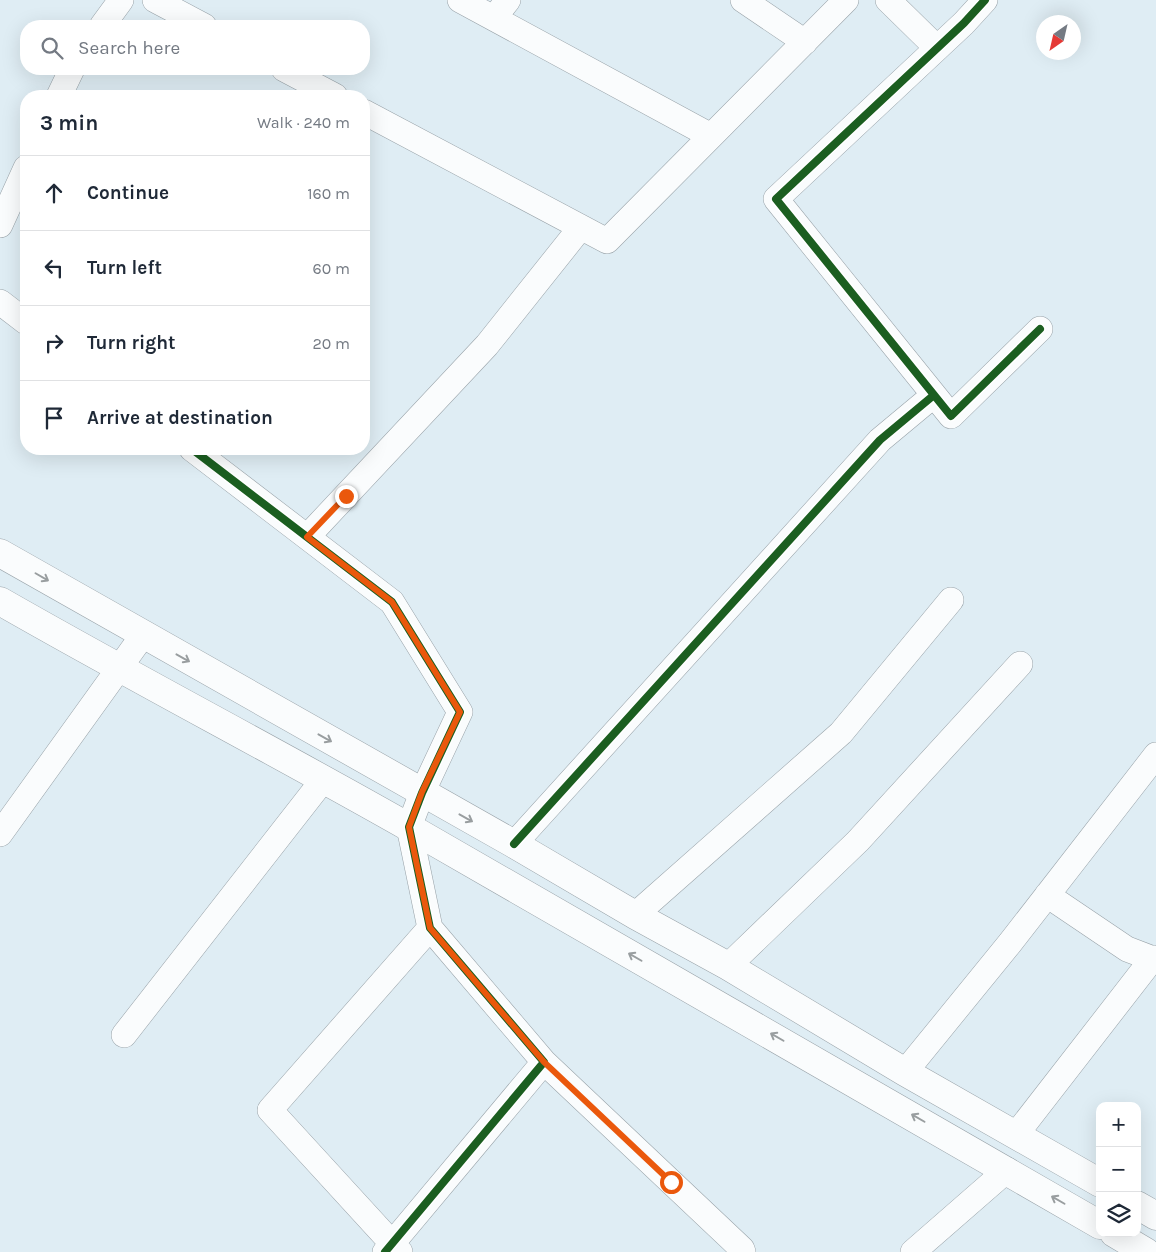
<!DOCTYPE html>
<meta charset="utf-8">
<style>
body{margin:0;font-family:Karla,sans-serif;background:#f6f6f7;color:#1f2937}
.controls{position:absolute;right:15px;bottom:15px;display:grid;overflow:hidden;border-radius:10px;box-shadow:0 5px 20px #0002}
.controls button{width:45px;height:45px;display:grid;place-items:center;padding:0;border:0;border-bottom:1px solid #e0e1e3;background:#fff;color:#1f2937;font:25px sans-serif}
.compass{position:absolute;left:1036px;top:15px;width:45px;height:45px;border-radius:50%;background:#fff;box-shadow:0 5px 20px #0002;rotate:214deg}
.stop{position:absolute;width:15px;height:15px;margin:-11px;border:4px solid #ea580c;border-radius:50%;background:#fff}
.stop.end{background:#ea580c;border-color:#fff;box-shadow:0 1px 5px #0008}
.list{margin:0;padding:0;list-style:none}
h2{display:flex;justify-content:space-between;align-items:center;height:65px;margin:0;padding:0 20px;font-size:21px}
h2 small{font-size:16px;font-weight:400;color:#747a83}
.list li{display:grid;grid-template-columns:32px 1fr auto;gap:15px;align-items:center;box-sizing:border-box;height:75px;padding:0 20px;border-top:1px solid #e0e1e3}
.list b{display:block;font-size:19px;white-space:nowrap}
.list em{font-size:16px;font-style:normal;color:#747a83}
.icon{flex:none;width:28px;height:28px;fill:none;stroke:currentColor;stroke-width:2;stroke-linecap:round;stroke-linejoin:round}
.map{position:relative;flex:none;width:1156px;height:1252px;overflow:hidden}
.search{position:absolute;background:#fff;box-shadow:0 5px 20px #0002;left:20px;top:20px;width:350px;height:55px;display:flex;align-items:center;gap:12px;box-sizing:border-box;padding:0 18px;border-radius:20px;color:#747a83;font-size:19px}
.panel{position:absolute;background:#fff;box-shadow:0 5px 20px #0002;left:20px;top:90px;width:350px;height:365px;border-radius:20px}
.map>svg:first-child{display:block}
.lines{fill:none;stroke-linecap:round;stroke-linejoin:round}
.street-casing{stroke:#98a2a8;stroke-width:26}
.highway-casing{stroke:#98a2a8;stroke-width:29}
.street{stroke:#fafcfd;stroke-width:25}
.highway{stroke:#fafcfd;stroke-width:28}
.cycleway-casing{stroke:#fff;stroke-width:11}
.cycleway{stroke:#1b5e20;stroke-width:8}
.oneway{stroke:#999ea0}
.route{stroke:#ea580c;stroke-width:6}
</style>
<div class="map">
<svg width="1156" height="1252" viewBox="0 0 1156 1252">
<rect width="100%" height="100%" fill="#dfedf4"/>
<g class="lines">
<g class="street-casing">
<path id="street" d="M155 0 204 26
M460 0 711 136
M743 0 805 42
M888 0 937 48
M985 0 964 23 776 199 951 416 1040 329
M494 18 508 0
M102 26 121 0
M284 69 335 96
M59 96 72 69
M364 112 607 241 846 0
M0 225 26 168
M0 302 26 322
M192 449 392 602 460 712 422 793 409 827 430 928 544 1062 385 1252
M307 537 487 345 581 227
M0 834 143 635
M514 844 880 440 934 395
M1047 895 1127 949 1156 960
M635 915 841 733 951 600
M728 966 858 841 1020 664
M124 1035 323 780
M544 1062 742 1249 743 1252
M905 1072 1010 943 1156 755
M1017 1136 1018 1132 1153 958
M400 1252 270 1110 430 928
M913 1252 1007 1170"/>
</g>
<g class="highway-casing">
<path id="highway" d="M0 553 514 844 635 915 728 966 905 1072 1100 1183
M0 601C136 679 275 751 412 829 642 959 871 1091 1100 1225
M1137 1205 1156 1216
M1114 1233 1146 1252"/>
</g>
<use href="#street" class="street"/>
<use href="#highway" class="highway"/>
<g class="cycleway-casing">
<path id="cycleway" d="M985 0 964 23 776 199 951 416 1040 329
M192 449 392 602 460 712 422 793 409 827 430 928 544 1062 385 1252
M514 844 880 440 934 395"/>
</g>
<use href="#cycleway" class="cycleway"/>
</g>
<defs><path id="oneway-shaft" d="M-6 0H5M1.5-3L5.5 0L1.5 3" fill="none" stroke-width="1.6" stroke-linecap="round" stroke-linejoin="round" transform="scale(1.25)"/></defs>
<g class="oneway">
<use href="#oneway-shaft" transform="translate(42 577) rotate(30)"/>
<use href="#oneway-shaft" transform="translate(183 658) rotate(29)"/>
<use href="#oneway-shaft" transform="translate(325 738) rotate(29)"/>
<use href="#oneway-shaft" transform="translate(466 818) rotate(29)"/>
<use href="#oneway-shaft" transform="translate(635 957) rotate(-150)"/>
<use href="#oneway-shaft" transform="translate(777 1037) rotate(-150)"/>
<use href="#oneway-shaft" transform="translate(918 1118) rotate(-150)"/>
<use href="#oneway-shaft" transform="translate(1058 1200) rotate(-150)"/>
</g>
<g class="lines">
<path class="route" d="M346 496 307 537 392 602 460 712 422 792 409 827 430 928 544 1062 671 1182"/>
</g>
</svg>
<div class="controls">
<button>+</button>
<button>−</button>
<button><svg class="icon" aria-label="layers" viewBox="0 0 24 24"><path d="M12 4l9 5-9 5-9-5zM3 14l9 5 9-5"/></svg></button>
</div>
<svg class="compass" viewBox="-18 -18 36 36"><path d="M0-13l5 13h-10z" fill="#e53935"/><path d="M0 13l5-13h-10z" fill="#747a83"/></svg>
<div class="stop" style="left:671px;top:1182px"></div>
<div class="stop end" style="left:346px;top:496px"></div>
<div class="search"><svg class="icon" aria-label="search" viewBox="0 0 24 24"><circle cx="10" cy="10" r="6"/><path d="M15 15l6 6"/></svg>Search here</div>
<section class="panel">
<h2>3 min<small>Walk · 240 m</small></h2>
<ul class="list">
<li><svg class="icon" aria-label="ahead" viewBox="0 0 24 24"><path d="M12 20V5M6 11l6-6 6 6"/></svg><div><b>Continue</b></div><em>160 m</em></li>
<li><svg class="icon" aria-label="left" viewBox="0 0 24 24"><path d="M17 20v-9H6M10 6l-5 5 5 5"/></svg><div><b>Turn left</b></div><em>60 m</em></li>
<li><svg class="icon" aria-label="right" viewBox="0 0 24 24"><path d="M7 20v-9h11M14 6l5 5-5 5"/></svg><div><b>Turn right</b></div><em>20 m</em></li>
<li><svg class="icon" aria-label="arrive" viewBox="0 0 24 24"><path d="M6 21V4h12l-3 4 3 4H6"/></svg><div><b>Arrive at destination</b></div></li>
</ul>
</section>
</div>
